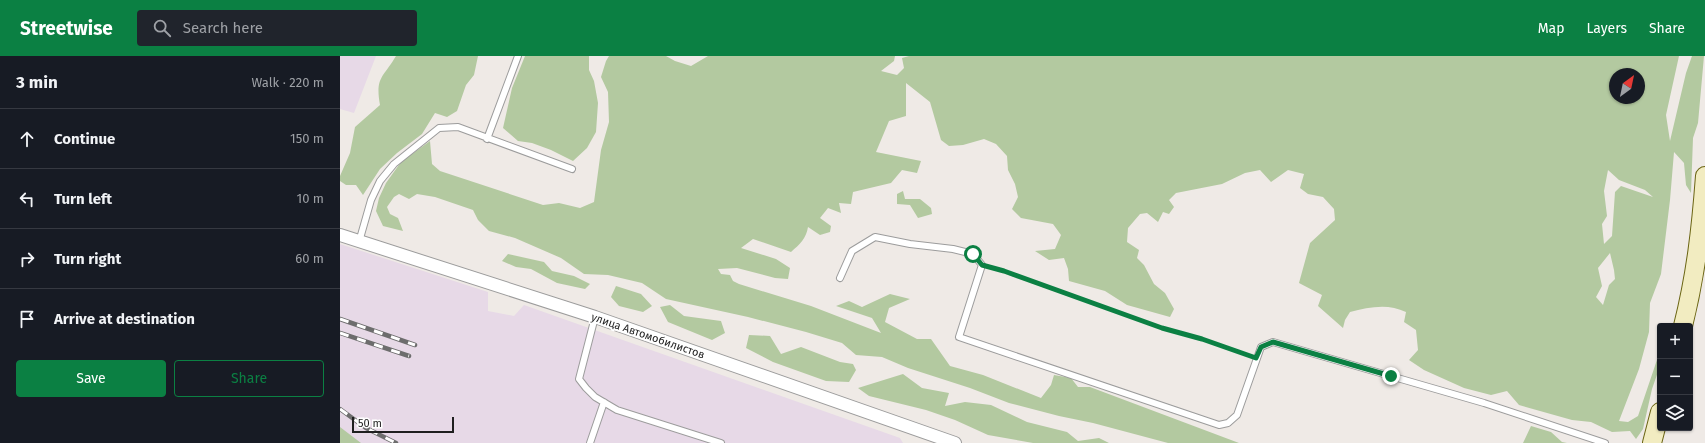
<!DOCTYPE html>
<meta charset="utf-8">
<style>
body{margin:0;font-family:"Fira Sans",sans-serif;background:#20242c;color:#f1f3f6}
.controls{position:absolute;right:12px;bottom:12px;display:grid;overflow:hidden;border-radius:4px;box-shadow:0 1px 3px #0004}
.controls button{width:36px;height:36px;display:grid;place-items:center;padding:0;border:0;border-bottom:1px solid #363941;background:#171b24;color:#f1f3f6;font:20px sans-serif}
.compass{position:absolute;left:1269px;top:12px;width:36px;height:36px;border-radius:50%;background:#171b24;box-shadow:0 1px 3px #0004;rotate:33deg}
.scale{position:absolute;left:12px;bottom:10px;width:102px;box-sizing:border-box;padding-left:4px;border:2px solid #1f1f1f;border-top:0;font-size:11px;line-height:14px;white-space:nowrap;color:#1f1f1f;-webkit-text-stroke:3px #fff;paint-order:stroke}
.stop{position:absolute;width:12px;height:12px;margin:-9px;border:3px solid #0b8043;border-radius:50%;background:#fff}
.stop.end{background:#0b8043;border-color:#fff;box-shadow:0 1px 4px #0008}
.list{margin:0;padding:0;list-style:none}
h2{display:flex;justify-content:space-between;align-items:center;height:52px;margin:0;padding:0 16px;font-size:17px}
h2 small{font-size:13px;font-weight:400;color:#9ea1a6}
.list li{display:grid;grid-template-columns:26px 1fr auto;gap:12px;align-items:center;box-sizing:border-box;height:60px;padding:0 16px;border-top:1px solid #363941}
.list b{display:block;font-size:15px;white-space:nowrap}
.list em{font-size:13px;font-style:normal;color:#9ea1a6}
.actions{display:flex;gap:8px;padding:12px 16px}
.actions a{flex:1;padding:9px 0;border:1px solid #0b8043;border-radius:4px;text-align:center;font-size:14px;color:#0b8043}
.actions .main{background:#0b8043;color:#fff}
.icon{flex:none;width:22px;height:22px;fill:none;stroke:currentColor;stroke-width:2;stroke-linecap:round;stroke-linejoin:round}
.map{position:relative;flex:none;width:1365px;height:387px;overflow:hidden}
header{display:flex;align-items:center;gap:24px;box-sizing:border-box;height:56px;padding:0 20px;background:#0b8043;color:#fff}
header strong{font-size:19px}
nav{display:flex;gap:22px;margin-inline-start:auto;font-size:14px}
.search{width:280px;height:36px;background:#20242c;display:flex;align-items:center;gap:10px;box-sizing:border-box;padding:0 14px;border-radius:4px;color:#9ea1a6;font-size:15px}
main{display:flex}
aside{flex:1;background:#171b24}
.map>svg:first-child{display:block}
.industrial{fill:#e7d9e7}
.forest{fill:#b3c9a0;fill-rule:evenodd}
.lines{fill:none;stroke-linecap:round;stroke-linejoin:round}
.lane-casing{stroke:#9c9c9c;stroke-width:8}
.street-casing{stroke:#9c9c9c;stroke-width:14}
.secondary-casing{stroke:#6a6412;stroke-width:20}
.path{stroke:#ea7c85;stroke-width:2.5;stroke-dasharray:2 2;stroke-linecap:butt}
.lane{stroke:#fff;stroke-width:6}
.street{stroke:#fff;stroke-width:12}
.secondary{stroke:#f2ecc1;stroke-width:18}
.rail-casing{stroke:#6d6d6d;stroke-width:4.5}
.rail{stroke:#fff;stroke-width:3;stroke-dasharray:9;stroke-linecap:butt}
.route{stroke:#0b8043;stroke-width:5}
.labels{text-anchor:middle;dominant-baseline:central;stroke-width:3.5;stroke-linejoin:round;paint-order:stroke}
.street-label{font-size:11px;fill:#1f1f1f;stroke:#fff}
</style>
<header>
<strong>Streetwise</strong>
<div class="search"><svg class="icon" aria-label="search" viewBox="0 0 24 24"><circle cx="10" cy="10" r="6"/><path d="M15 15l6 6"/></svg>Search here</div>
<nav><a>Map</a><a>Layers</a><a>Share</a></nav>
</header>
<main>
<aside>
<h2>3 min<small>Walk · 220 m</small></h2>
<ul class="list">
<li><svg class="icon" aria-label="ahead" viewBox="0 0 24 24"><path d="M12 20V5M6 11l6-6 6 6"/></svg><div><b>Continue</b></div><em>150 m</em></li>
<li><svg class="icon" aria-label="left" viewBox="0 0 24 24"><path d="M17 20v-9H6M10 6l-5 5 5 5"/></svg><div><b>Turn left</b></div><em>10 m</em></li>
<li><svg class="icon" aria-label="right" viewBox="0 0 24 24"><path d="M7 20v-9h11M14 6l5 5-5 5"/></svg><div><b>Turn right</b></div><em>60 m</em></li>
<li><svg class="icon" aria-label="arrive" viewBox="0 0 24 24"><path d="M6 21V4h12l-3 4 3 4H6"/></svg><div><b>Arrive at destination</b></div></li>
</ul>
<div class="actions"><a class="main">Save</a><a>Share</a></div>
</aside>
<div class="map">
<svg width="1365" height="387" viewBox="0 0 1365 387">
<rect width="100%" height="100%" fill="#efeae6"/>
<path class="industrial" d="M0 0H36L14 57 0 53Z
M0 188 148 236V255L174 260 184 249 560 382 563 387H0Z"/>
<path class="forest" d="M56 0H138L134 19 126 29 117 55 107 61 95 57 82 78 57 97 40 113 23 139 16 129H6L0 125V120L10 97 15 71 40 49C35 21 43 22 56 0Z
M185 0H249V14L254 25 258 47 256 76 247 92 233 105 211 94 192 87 178 85 163 72 172 32Z
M269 0H326L335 5 351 10 368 0H555L554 5 541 15 557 19 564 12 562 2 569 0H1339L1326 59 1330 85 1346 17 1352 0H1364L1358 67 1353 82 1351 137 1346 129 1344 107 1334 96 1330 144 1321 218 1310 247 1309 276 1299 313 1279 365 1288 366 1298 360 1320 295V310L1312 333 1303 373 1296 383 1290 375 1272 376 1251 366 1232 364 1179 349 1167 335 1151 339 1124 332 1084 314 1069 304 1078 294 1076 274 1064 266 1066 256C1048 247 1029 251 1010 256L1005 264 1003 272 978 250 982 239 959 227 970 187 995 164 994 153 983 141 968 138 960 132 964 118 948 114 931 126 920 114 905 117 882 128 836 137 829 144 834 151 829 158 823 156 818 166 807 157 800 158 788 172 787 186 799 194 797 202 804 209 814 228 825 237 834 253 830 261 787 249 765 235 729 225 728 213 724 202 709 204 695 195 715 193 721 179 713 168 681 162 672 153 678 141 675 128 668 114 667 100 656 88 644 83 623 89 609 90 601 84 590 46 566 27V60L549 65 536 96 581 105 577 117 562 114 551 127 513 136 511 148 499 147 501 157 488 152 480 162 491 170 490 176 480 179 468 171C466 183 460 188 451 196L413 183 401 192 436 203 450 212 448 223 435 222 397 212 378 213 381 218 390 219 393 225 399 228 471 250 541 277 532 262 496 250 509 245 522 251 550 238 570 243 549 252 545 266 577 283H591L610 310 643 319 701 342 711 329 714 319 731 322 738 331H750L899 387H828L753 367 719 360 669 347 630 332 568 312 542 301 516 299 502 287 466 276 408 261 326 243 302 227 268 219 244 218 221 202 175 182 149 175 138 164 133 154 95 141 77 138 69 143 59 138 54 141 47 151 50 158 58 162 63 175 43 170 36 155 39 142 46 127 61 106 90 85 92 108 100 115 203 149 219 147 240 152 254 146 261 94 269 66 268 36 261 21 266 5ZM1275 18H1299V42H1275ZM1268 114 1279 124 1305 134 1313 141 1281 130 1275 136 1272 180 1264 188 1262 168 1267 160 1264 135ZM1270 197 1274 214 1275 223 1269 229 1263 249 1256 241 1262 230 1258 212Z
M563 135 565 143H580L591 152 592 158 578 162 570 149 557 148V138Z
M168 198 204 206 212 215 234 220 250 228 245 233 217 227 191 213 176 211 162 205Z
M276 230 301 238 312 250 303 256 279 250 271 241Z
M330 249 344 260 381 265 385 277 372 284 328 266 320 251Z
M409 279 430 280 441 298 461 291 500 306 513 308 516 314 509 326 486 325 433 306 406 292Z
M563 318 582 332 609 337 605 350 625 346 651 349 687 366 727 376 738 385 759 382 769 387H693L648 379 615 364 586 354 529 340 518 332Z
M1191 370 1211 376 1222 386 1227 387H1183Z
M0 371 21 387H0Z"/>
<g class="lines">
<g class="lane-casing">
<path id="lane" d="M147 83 178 0
M19 186 31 144 40 125 54 108 99 72 118 71 232 113
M500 222 512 195 535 181 570 188 613 193 633 198 642 209 619 281 879 369 888 367 897 359 921 291 933 286 1144 347 1265 387
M255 261 239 323 246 332 255 341 277 354 381 387
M250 387 264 346"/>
</g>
<g class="street-casing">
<path id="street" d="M0 179 255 261 615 387"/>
</g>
<g class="secondary-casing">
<path id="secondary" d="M1343 270C1356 218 1361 173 1365 120
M1312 387 1320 356"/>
</g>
<path class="path" d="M650 211 822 272 862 283 908 299"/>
<use href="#lane" class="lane"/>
<use href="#street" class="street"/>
<use href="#secondary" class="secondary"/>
<g class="rail-casing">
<path id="rail" d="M0 263 75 289
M0 277 69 300
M0 353 26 372 56 387"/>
</g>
<use href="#rail" class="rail"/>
</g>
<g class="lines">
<path class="route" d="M633 198 642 209 664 215 822 272 862 283 916 302 921 291 933 286 1051 320"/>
</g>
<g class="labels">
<g class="street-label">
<text transform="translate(308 280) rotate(19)">улица Автомобилистов</text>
</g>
</g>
</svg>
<div class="controls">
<button>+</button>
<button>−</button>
<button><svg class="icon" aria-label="layers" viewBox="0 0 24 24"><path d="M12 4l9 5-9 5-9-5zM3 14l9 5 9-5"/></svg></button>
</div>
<svg class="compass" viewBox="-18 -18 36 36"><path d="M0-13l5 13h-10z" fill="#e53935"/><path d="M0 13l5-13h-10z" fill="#9ea1a6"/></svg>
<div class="scale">50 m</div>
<div class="stop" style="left:633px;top:198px"></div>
<div class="stop end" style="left:1051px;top:320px"></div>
</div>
</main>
